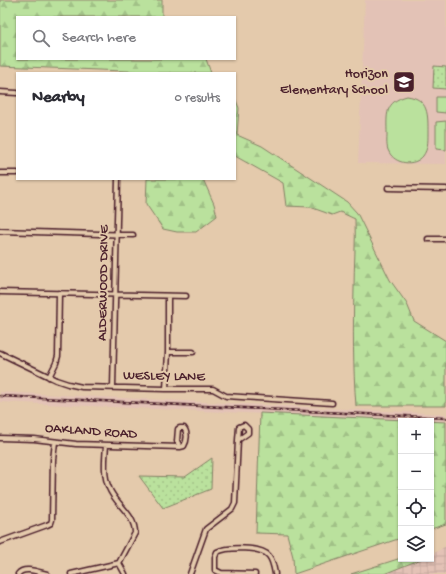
<!DOCTYPE html>
<meta charset="utf-8">
<style>
body{margin:0;font-family:"Gochi Hand",sans-serif;background:#f7f7f7;color:#2b2b33}
.controls{position:absolute;right:12px;bottom:12px;display:grid;overflow:hidden;border-radius:0px;box-shadow:0 1px 3px #0004}
.controls button{width:36px;height:36px;display:grid;place-items:center;padding:0;border:0;border-bottom:1px solid #e1e1e2;background:#fff;color:#2b2b33;font:20px sans-serif}
.list{margin:0;padding:0;list-style:none}
h2{display:flex;justify-content:space-between;align-items:center;height:52px;margin:0;padding:0 16px;font-size:17px}
h2 small{font-size:13px;font-weight:400;color:#7c7c81}
.icon{flex:none;width:22px;height:22px;fill:none;stroke:currentColor;stroke-width:2;stroke-linecap:round;stroke-linejoin:round}
.map{position:relative;flex:none;width:446px;height:574px;overflow:hidden}
.search{position:absolute;background:#fff;box-shadow:0 1px 3px #0004;left:16px;top:16px;width:220px;height:44px;display:flex;align-items:center;gap:10px;box-sizing:border-box;padding:0 14px;border-radius:0px;color:#7c7c81;font-size:15px}
.panel{position:absolute;background:#fff;box-shadow:0 1px 3px #0004;left:16px;top:72px;width:220px;height:108px;border-radius:0px}
.map>svg:first-child{display:block}
.built{fill:#e3c2b6}
.industrial{fill:url(#industrial-grid)}
.grass{fill:url(#grass-dots);stroke:#828064}
.forest{fill:url(#forest-firs);stroke:#828064}
.garden{fill:#bae19d;stroke:#828064}
.lines{fill:none;stroke-linecap:round;stroke-linejoin:round}
.minor-casing{stroke:#4a1f2b;stroke-width:7}
.minor{stroke:#e4caac;stroke-width:4}
.rail-casing{stroke:#4a1f2b;stroke-width:2.5}
.rail{stroke:#e4caac;stroke-width:1;stroke-dasharray:3;stroke-linecap:butt}
.labels{text-anchor:middle;dominant-baseline:central;stroke-width:4;stroke-linejoin:round;paint-order:stroke}
.poi-label{font-size:14px;fill:#4a1f2b;stroke:#e4caac;text-anchor:end}
.street-label{font-size:14px;fill:#4a1f2b;stroke:#e4caac}
</style>
<div class="map">
<svg width="446" height="574" viewBox="0 0 446 574">
<defs>
<pattern id="industrial-grid" width="8" height="8" patternUnits="userSpaceOnUse"><rect width="8" height="8" fill="#e3c2b6"/><path d="M0 4h8M4 0v8" fill="none" stroke="#c4a69d"/></pattern>
<pattern id="grass-dots" width="8" height="8" patternUnits="userSpaceOnUse"><rect width="8" height="8" fill="#bae19d"/><path d="M2 2h.1M6 6h.1" fill="none" stroke="#a1c187" stroke-width="1.8" stroke-linecap="round"/></pattern>
<pattern id="forest-firs" width="22" height="20" patternUnits="userSpaceOnUse"><rect width="22" height="20" fill="#bae19d"/><path d="M5 1l3.5 6h-7zM16 11l3.5 6h-7z" fill="#a1c187"/></pattern>
</defs>
<rect width="100%" height="100%" fill="#e4caac"/>
<filter id="ink" filterUnits="userSpaceOnUse"><feTurbulence type="fractalNoise" baseFrequency=".025" numOctaves="2"/><feDisplacementMap in="SourceGraphic" scale="8" xChannelSelector="R" yChannelSelector="G"/><feConvolveMatrix kernelMatrix="1 2 1 2 8 2 1 2 1" color-interpolation-filters="sRGB"/></filter>
<g filter="url(#ink)">
<path class="built" d="M365 0H446V164L358 163Z
M0 392 446 414V422L0 402Z"/>
<path class="industrial" d="M446 546V574H384L421 559H431V555Z"/>
<path class="grass" d="M434 66 446 67V89L433 88Z
M212 458 211 489 163 508 139 476 185 477Z"/>
<path class="forest" d="M0 0H162V17H17V59H206L211 73H149V72L0 66Z
M235 98 239 108 237 135 262 146 347 202 357 213 390 280 407 304 414 321 446 341V406H356C353 367 353 328 354 289 354 266 356 242 355 219L340 212 332 215 310 207 286 206 283 183 235 156Z
M147 179H203L214 204 217 216 196 232H177L163 229 146 204Z
M260 413 446 422V524L431 529V421H401V538L294 574 293 557 287 534 256 533Z
M401 558 421 559 384 574H351Z"/>
<path class="garden" d="M407 96C429 99 428 115 428 133 428 142 428 149 423 156 414 167 395 164 389 152 386 147 387 140 387 134 387 115 384 102 407 96Z
M436 97H446V113L436 112Z
M446 121V150L436 149V122Z"/>
<g class="lines">
<g class="minor-casing">
<path id="minor" d="M0 92 17 93
M0 173H17
M388 188 446 189
M0 231 133 235
M428 239H446
M0 292 186 296
M168 352H193
M0 353 56 380 68 384 82 387 166 389H213L226 396 332 403
M49 377 56 363 58 356 59 293
M113 387 118 179
M166 389 168 352V296
M244 425 248 429V433L238 440 239 427Z
M180 428H184C188 433 187 441 184 446L180 447 177 441 178 429Z
M0 438 34 439 76 444 180 447
M106 445C105 459 103 475 109 488 115 504 135 514 135 533L119 563
M0 542 47 525 51 523 52 520 53 460 55 442
M119 563 125 574
M18 574C24 566 38 572 47 574
M71 574 119 563
M190 574 206 529 232 509 235 503 238 440
M255 574 221 573 215 570V557L217 552C227 547 262 546 269 556 273 561 274 568 275 574"/>
</g>
<use href="#minor" class="minor"/>
<g class="rail-casing">
<path id="rail" d="M0 396 446 418"/>
</g>
<use href="#rail" class="rail"/>
</g>
</g>
<defs>
<g id="school-square" transform="scale(1.15)"><rect x="-9" y="-9" width="18" height="18" rx="4" fill="#4a1f2b" stroke="#e4caac"/><path d="M0-5L7-2L0 1L-7-2ZM-4 1L0 2.5L4 1V4Q0 6-4 4Z" fill="#fff"/></g>
</defs>
<g fill-rule="evenodd">
<use href="#school-square" x="404" y="82"/>
</g>
<g class="labels">
<g class="poi-label">
<text x="388" y="74">Horizon<tspan x="388" dy="16">Elementary School</tspan></text>
</g>
<g class="street-label">
<text transform="translate(104 283) rotate(-89)">ALDERWOOD DRIVE</text>
<text transform="translate(164 377) rotate(1)">WESLEY LANE</text>
<text transform="translate(91 432) rotate(4)">OAKLAND ROAD</text>
</g>
</g>
</svg>
<div class="controls">
<button>+</button>
<button>−</button>
<button><svg class="icon" aria-label="locate" viewBox="0 0 24 24"><circle cx="12" cy="12" r="6"/><path d="M12 2v4M12 18v4M2 12h4M18 12h4"/></svg></button>
<button><svg class="icon" aria-label="layers" viewBox="0 0 24 24"><path d="M12 4l9 5-9 5-9-5zM3 14l9 5 9-5"/></svg></button>
</div>
<div class="search"><svg class="icon" aria-label="search" viewBox="0 0 24 24"><circle cx="10" cy="10" r="6"/><path d="M15 15l6 6"/></svg>Search here</div>
<section class="panel">
<h2>Nearby<small>0 results</small></h2>
<ul class="list">
</ul>
</section>
</div>
